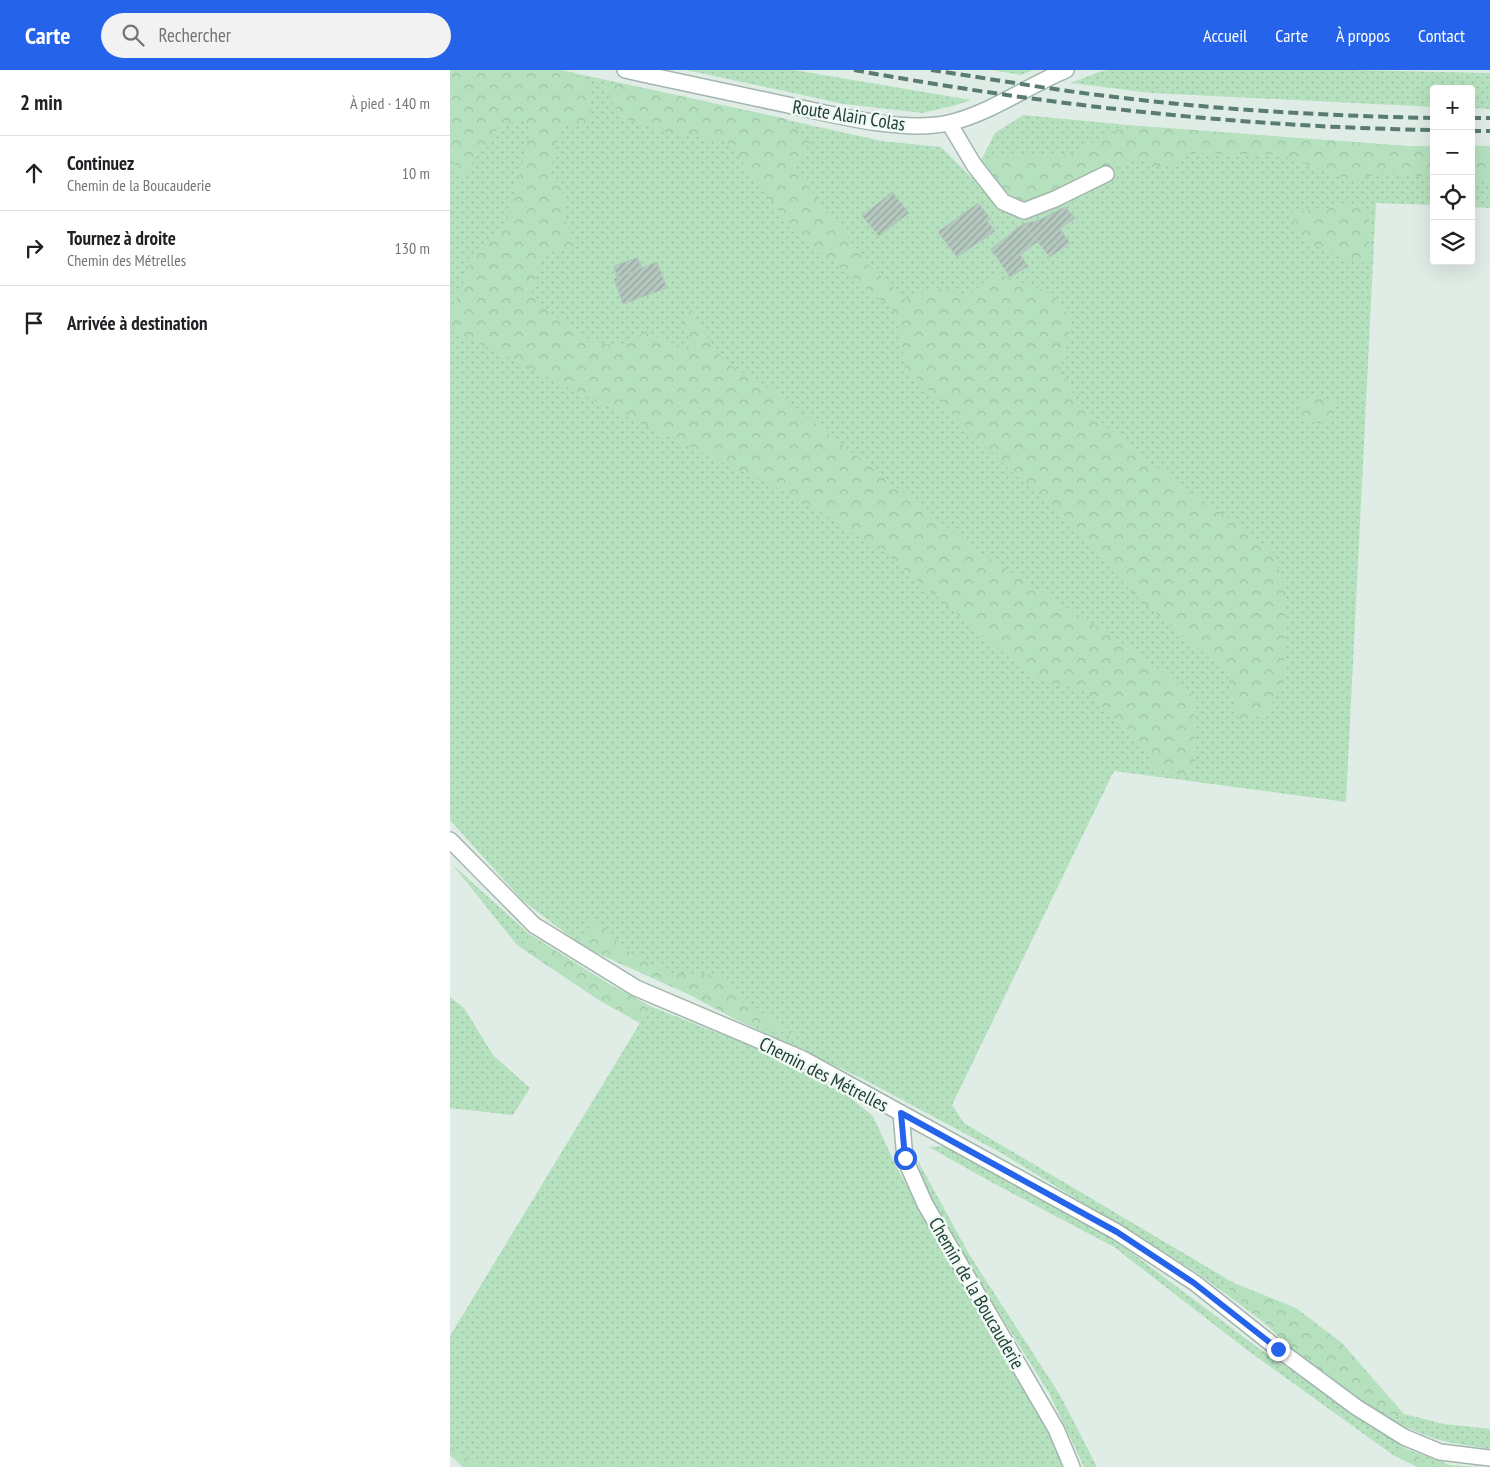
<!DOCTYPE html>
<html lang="fr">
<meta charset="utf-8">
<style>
body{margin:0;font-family:"PT Sans Narrow",sans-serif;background:#f2f2f2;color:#202124}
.controls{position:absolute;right:15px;top:15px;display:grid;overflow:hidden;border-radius:5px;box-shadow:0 5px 20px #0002}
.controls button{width:45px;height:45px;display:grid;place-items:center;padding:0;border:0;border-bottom:1px solid #e0e0e0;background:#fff;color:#202124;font:25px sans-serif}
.stop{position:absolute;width:15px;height:15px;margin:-11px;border:4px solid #2563eb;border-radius:50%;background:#fff}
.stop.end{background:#2563eb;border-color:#fff;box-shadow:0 1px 5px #0008}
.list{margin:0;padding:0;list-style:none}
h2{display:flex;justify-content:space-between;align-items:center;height:65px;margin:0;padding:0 20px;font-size:21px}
h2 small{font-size:16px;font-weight:400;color:#757577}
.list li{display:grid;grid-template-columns:32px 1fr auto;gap:15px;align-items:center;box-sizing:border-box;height:75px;padding:0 20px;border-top:1px solid #e0e0e0}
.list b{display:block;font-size:19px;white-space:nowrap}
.list p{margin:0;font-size:16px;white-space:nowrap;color:#757577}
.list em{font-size:16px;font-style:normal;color:#757577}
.icon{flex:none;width:28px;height:28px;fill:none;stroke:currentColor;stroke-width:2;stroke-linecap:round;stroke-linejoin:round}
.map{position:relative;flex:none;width:1040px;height:1397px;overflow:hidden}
header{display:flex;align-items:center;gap:30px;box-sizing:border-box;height:70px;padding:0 25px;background:#2563eb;color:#fff}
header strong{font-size:24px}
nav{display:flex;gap:28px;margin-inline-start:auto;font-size:18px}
.search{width:350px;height:45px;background:#f2f2f2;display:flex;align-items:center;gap:12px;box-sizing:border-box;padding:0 18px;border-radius:28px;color:#757577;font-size:19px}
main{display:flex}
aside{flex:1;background:#fff}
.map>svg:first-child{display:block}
.green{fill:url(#green-dots)}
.forest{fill:url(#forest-crowns)}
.building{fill:url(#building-hatch);stroke:#b2c7bd}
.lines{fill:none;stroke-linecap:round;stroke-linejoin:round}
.minor-casing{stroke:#a2b6ad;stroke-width:18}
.tertiary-casing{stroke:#a2b6ad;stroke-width:18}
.minor{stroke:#fff;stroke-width:15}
.tertiary{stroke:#fff;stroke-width:15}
.rail{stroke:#597b70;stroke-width:4;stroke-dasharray:10 5;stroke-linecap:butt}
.route{stroke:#2563eb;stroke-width:6}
.labels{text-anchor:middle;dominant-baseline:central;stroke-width:5;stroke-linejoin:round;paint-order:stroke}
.street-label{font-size:19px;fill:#1f4034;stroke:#f1f9f5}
</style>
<header>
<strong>Carte</strong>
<div class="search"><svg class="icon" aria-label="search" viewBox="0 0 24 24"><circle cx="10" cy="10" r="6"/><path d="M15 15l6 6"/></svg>Rechercher</div>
<nav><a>Accueil</a><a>Carte</a><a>À propos</a><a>Contact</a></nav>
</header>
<main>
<aside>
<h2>2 min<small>À pied · 140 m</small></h2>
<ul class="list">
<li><svg class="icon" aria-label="ahead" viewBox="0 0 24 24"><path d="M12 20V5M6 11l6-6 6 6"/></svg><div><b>Continuez</b><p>Chemin de la Boucauderie</p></div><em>10 m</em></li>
<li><svg class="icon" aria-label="right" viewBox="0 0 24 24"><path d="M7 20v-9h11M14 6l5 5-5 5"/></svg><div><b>Tournez à droite</b><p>Chemin des Métrelles</p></div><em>130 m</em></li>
<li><svg class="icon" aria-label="arrive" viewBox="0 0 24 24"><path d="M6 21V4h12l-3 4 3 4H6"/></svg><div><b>Arrivée à destination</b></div></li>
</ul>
</aside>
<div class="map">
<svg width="1040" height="1397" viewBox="0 0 1040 1397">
<defs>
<pattern id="green-dots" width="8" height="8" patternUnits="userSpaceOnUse" patternTransform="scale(1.25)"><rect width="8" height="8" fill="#b6e1bf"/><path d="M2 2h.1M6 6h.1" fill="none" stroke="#9cc2a5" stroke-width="1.8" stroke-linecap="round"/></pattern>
<pattern id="forest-crowns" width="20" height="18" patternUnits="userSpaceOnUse" patternTransform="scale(1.25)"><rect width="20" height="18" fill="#b6e1bf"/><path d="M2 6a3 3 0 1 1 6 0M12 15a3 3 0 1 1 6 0" fill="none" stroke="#9cc2a5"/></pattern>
<pattern id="building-hatch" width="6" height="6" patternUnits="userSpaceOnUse" patternTransform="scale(1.25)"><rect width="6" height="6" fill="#b5c8bf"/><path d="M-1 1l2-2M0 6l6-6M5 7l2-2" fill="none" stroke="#93a49c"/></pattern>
</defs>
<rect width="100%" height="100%" fill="#e0ede6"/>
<path class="green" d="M0 0H111L432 71 491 77 522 108 545 63 573 45 720 59 957 76H984V135L926 133 896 732 664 701 502 1035 514 1053 784 1213 774 1215 819 1256 746 1202 553 1084 415 1010 291 952 240 925 143 881 130 874 72 830 0 750Z
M236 0H344L521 30 503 36 472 43 394 34Z
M542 0H584L571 5Z
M659 0H903L1040 3V39L1021 38V19H984V37L702 23 621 13 649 2Z
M1021 76H1040V138L1021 137Z
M2 794 78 863 159 914 200 936 323 985 398 1026 423 1046 446 1096 529 1245 596 1352 619 1397H13L0 1385V1266L190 953 149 930 67 875Z
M0 927 14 938 43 985 80 1018 63 1045 0 1038Z
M496 1076 610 1138 666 1171 807 1277 957 1379 1000 1395 1034 1397H968L943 1385 797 1280 664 1177 543 1113 479 1077Z
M467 1089 519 1184 610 1325 647 1397H634L599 1323 517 1192 473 1115Z
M888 1315 946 1347 954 1344 994 1354 1040 1359V1379C1015 1375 988 1372 965 1361 937 1349 913 1331 888 1315Z"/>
<path class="forest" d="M0 0H111L125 3 138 14 141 39 136 55H111L100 103 112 114 115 151 126 176 92 185 81 221 96 239 141 272 170 276 195 262 243 281 233 249 240 237 257 267 275 292 329 325 526 480 688 583 744 627 745 690 739 707 707 699 678 659 634 621 582 607 434 482 336 422 231 373 0 259V248L23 186 57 152 79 68 77 51 50 55 12 107 0 86Z
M171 13 337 49 360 73 344 98 418 194 456 230 484 217 518 226 545 203 602 223 622 251 610 301 630 335 697 390 822 480 835 518 834 616 815 643 789 652 777 603 688 528 619 455 560 400 455 297 446 243 342 158 277 72 211 61 170 47 154 16Z
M691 56 957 76H984V108L936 102 902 111 831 85 742 83 726 94 703 97 691 86 574 141 522 108 536 88 618 85 668 60Z
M1021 76H1040V109H1021Z
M914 134 920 153 918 190 908 194 849 169 842 142Z
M863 326 886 331 878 354 851 351 850 331Z
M144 847 176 880 219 903 265 905 281 916 292 932 328 952 349 966 291 952 240 925 143 881 130 874Z
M83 867 159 914 200 936 190 953 149 930 77 882V872Z
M784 1213 846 1238 892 1273 954 1344 946 1347 924 1336 864 1300 773 1214Z
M0 1376 16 1385 29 1397H13L0 1385Z
M957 1379 981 1397H968L943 1385Z"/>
<path class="building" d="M442 122 459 143 429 166 412 146Z
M528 133 541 149 537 151 545 161 507 187 488 162Z
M615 137 625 148 610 159 620 173 600 187 573 154 589 150Z
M573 154 588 171 570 185 578 196 560 207 541 179Z
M186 188 188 189 192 198 167 207 164 198V196Z
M207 192 217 218 173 234 164 209Z"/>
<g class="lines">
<g class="minor-casing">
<path id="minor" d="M499 53 524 95 553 132 574 141 605 129 656 104
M451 1043 455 1089 475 1134 606 1359 622 1397"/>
</g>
<g class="tertiary-casing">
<path id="tertiary" d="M175 0C229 12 283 23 338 35 384 45 453 63 499 53 541 43 577 16 616 0
M0 770 84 855 186 918 353 989 667 1162 745 1213 828 1279 906 1337 954 1367 990 1382 1040 1388"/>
</g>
<use href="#minor" class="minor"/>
<use href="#tertiary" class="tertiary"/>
<path class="rail" d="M404 0C596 35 789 57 984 60
M481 0C542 9 603 20 665 27 771 40 877 46 984 48
M1021 48H1040
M1021 61H1040"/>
</g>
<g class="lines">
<path class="route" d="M455 1088 451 1043 667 1162 744 1213 828 1279"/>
</g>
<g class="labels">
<g class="street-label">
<text transform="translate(399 45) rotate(9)">Route Alain Colas</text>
<text transform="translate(374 1004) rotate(27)">Chemin des Métrelles</text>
<text transform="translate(527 1223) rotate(60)">Chemin de la Boucauderie</text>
</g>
</g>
</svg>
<div class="controls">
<button>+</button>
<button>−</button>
<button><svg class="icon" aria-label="locate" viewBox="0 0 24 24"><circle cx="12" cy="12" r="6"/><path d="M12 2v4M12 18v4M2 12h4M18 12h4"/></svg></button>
<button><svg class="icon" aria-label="layers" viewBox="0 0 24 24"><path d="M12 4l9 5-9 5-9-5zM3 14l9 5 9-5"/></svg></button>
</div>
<div class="stop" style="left:455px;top:1088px"></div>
<div class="stop end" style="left:828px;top:1279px"></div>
</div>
</main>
